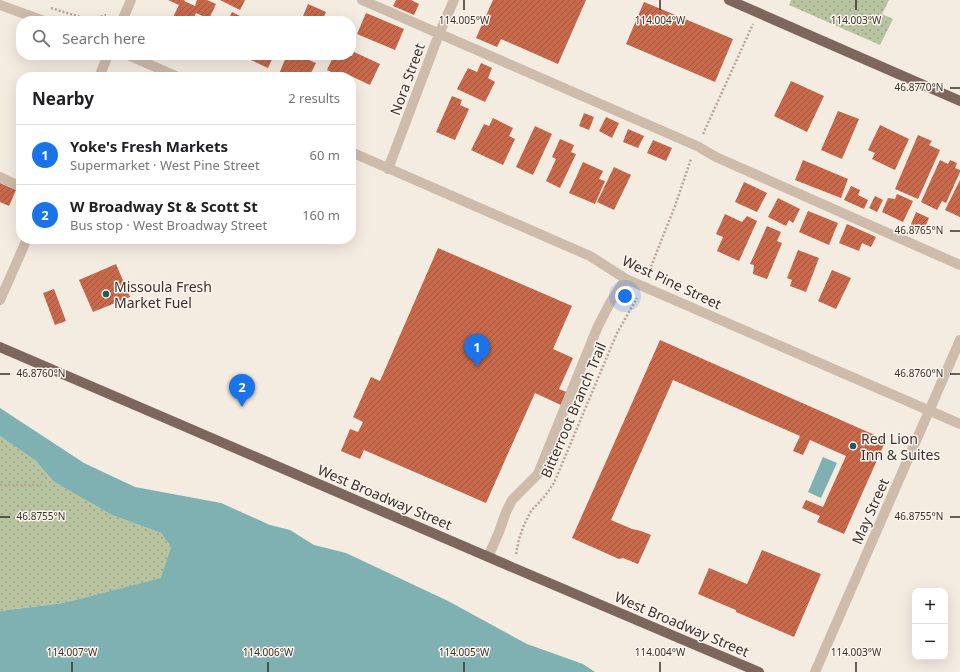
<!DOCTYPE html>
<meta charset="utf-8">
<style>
body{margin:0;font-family:"Noto Sans",sans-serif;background:#f2f2f2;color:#202124}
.controls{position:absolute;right:12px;bottom:12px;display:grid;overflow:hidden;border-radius:8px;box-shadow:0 4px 16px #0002}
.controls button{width:36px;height:36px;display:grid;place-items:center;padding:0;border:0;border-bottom:1px solid #e0e0e0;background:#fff;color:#202124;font:20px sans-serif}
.you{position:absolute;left:625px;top:296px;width:14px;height:14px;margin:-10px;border:3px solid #fff;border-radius:50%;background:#1a73e8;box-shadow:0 0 0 6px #1a73e833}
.badge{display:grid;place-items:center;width:26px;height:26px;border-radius:50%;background:#1a73e8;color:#fff;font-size:13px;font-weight:700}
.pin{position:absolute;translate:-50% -33px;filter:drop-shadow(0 1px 2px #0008)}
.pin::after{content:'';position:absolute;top:21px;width:14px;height:12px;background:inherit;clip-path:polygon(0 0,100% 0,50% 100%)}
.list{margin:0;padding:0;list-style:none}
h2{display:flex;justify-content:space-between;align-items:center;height:52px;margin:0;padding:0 16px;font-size:17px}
h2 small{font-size:13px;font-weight:400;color:#757577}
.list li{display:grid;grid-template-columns:26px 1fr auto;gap:12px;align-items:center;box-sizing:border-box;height:60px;padding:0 16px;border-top:1px solid #e0e0e0}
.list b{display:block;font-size:15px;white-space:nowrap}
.list p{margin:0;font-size:13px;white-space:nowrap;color:#757577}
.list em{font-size:13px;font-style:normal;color:#757577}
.icon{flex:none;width:22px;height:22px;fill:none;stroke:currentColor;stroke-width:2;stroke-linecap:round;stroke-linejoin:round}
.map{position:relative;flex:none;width:960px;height:672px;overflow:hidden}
.search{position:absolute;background:#fff;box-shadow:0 4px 16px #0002;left:16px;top:16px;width:340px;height:44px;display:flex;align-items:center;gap:10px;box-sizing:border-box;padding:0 14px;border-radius:16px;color:#757577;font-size:15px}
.panel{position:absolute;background:#fff;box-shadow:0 4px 16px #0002;left:16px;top:72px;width:340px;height:172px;border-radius:16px}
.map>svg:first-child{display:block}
.park{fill:url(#park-dots)}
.water{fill:#7fb0b2}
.building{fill:url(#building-hatch)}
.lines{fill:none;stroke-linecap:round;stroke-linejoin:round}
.path{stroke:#b9a596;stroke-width:2.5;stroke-dasharray:2 2;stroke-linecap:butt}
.minor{stroke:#cdbbac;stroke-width:10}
.major{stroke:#7d675c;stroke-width:10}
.ticks{fill:none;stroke:#3b302b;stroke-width:1.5}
.poi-dot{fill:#1f5a5e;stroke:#fbf5ee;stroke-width:1.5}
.labels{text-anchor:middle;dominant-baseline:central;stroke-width:3;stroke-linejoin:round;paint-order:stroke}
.street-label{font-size:14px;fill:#3b302b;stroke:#fbf5ee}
.poi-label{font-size:14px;fill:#3b302b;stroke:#fbf5ee;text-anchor:start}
.ticks-label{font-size:10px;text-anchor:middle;fill:#3b302b;stroke:#fbf5ee;stroke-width:3;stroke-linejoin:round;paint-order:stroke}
</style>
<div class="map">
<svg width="960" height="672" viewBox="0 0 960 672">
<defs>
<pattern id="park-dots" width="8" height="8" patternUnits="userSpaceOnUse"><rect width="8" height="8" fill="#b8c4a0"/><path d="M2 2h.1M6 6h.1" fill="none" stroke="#97a083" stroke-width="1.8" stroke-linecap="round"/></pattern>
<pattern id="building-hatch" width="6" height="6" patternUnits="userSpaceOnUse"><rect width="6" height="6" fill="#c8694b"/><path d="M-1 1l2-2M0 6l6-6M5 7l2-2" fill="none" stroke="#a4573f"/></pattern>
</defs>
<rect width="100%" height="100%" fill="#f4ebe1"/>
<path class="park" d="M791 0H889L882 14 893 19 880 45 789 5Z
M0 436 36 461 54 482 112 515 161 533 171 547 162 578 63 603 0 611Z"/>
<path class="water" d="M0 408 84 463 135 487 221 503 270 525 290 530 314 545 346 553 448 601 527 644 583 664 595 672H0V611L63 603 161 578 171 547 161 533 112 515 54 482 36 461 0 436Z
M823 457 837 463 821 498 808 492Z"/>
<path class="building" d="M168 0H185L184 1 195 6 197 0H207L216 4 209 19 196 13 192 21H171L179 5Z
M220 0H245L240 10Z
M396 0H411L419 4 414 15 393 6Z
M493 0H586L558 64 501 39 497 47 476 38Z
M644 2 733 39 715 82 626 44Z
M308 4 326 12 322 21H301Z
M232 12 250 21H228Z
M366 13 404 29 395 50 357 34Z
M354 52 380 64 370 85 349 75 348 77H342L327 70 334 55H349L352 56Z
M253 55H274L268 68 251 60Z
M287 55H311L309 60 316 63 309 77 302 75 301 77 278 76Z
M481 63 492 68 488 78 495 82 485 102 457 89 468 68 477 72Z
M791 81 824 96 807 132 774 116Z
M452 96 462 100 460 105 469 109 455 140 436 132Z
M838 111 859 119 842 159 821 150Z
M584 113 594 117 589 130 579 126Z
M606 117 619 123 612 138 599 131Z
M493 118 513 128 509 136 515 139 503 165 471 150 484 124 489 126Z
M880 125 909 139 895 170 872 159 875 153 868 150Z
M535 126 552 134 533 175 516 167Z
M628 129 644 136 638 148 623 142Z
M918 135 932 141 929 145 940 150 918 199 895 189Z
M560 139 574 145 571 152 576 154 560 188 546 181 556 159 552 157Z
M653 140 672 148 666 161 647 153Z
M803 160 848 179 841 198 795 180Z
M940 160 948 164 950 160 957 163 955 168 960 170V172L946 203 942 201 937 210 921 202Z
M583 162 603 171 599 179 605 181 595 204 569 193Z
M614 167 631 175 614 210 597 202Z
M960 180V217L945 210Z
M744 182 767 193 757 212 735 202Z
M0 183 16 190 9 206 0 202Z
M851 186 860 190 858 195 868 200 864 209 844 200Z
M897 194 913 201 903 222 882 212 888 198 895 199Z
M875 196 883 200 877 212 869 208Z
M778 198 800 209 793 223 789 220 786 226 768 217Z
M808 211 838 223 829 245 799 232Z
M916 212 929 218 922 234 909 229Z
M725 214 742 222 747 216 757 221 739 261 717 251 723 237 716 234Z
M847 224 876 237 871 247 862 243 859 251 839 243Z
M767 226 781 232 777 241 782 243 767 279 753 274 754 265 750 264Z
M438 248 572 306 553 349 573 358 559 389 569 393 563 406 535 393 486 503 364 450 360 459 341 451 350 429 358 432 363 422 353 417 371 377 380 381Z
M798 250 819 258 806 292 790 286 792 280 787 278Z
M116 264 130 297 93 312 79 280Z
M832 270 851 278 836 309 818 301Z
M54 289 66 321 55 325 43 293Z
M660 340 886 440 844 534 817 522 820 516 802 508 806 500 823 507 846 456 810 440 803 455 793 451 800 436 673 380 611 520 632 529 641 531 651 535 638 564 623 558 619 559 572 538Z
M762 550 821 574 794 637 736 612V610L698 594 709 568 747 584Z"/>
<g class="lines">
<path class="path" d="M51 8 90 20 106 15
M703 134 753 24
M648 274 675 206 691 159
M0 485H41
M516 554 519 539 524 525 531 511 545 496 554 483 617 333 637 298"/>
<path class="minor" d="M362 0 697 146 716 157 960 265
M0 5 44 21
M122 21 131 0
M128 55 178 77
M99 77 108 55
M351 152 590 256 626 279 960 424
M388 169 439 34 454 0
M0 177 21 187
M0 300 27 239
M488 557 499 532 506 512 512 500 538 474 598 326 610 303 626 279
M815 672 960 340"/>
<path class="major" d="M729 0 960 101
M0 347 514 568 759 672"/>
</g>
<path class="ticks" d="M464 0V10M660 0V10M856 0V10M950 88H960M950 231H960M0 374H10M950 374H960M0 517H10M950 517H960M72 662V672M268 662V672M464 662V672M660 662V672M856 662V672"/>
<g class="poi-dot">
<circle cx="106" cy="294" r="4"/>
<circle cx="853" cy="446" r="4"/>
</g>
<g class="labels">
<g class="street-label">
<text transform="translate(407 79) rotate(-70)">Nora Street</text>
<text transform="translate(672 282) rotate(25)">West Pine Street</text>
<text transform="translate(573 410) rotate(-67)">Bitterroot Branch Trail</text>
<text transform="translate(385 497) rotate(23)">West Broadway Street</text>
<text transform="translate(870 511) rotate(-66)">May Street</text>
<text transform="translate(682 624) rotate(23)">West Broadway Street</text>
</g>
<g class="poi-label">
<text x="114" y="286">Missoula Fresh<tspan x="114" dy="16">Market Fuel</tspan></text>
<text x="861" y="438">Red Lion<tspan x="861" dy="16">Inn &amp; Suites</tspan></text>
</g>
</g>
<g class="ticks-label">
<text x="464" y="24">114.005°W</text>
<text x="660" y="24">114.004°W</text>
<text x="856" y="24">114.003°W</text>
<text x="919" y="91">46.8770°N</text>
<text x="919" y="234">46.8765°N</text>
<text x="41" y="377">46.8760°N</text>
<text x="919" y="377">46.8760°N</text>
<text x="41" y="520">46.8755°N</text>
<text x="919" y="520">46.8755°N</text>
<text x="72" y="656">114.007°W</text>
<text x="268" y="656">114.006°W</text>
<text x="464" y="656">114.005°W</text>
<text x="660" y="656">114.004°W</text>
<text x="856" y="656">114.003°W</text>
</g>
</svg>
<div class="controls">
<button>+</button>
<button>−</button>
</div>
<div class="you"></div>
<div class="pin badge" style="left:477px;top:367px">1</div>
<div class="pin badge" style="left:242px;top:407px">2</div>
<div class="search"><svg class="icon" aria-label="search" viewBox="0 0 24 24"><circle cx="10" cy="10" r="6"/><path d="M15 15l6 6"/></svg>Search here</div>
<section class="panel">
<h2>Nearby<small>2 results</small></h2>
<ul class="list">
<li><span class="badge">1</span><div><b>Yoke's Fresh Markets</b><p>Supermarket · West Pine Street</p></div><em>60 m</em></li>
<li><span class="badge">2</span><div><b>W Broadway St &amp; Scott St</b><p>Bus stop · West Broadway Street</p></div><em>160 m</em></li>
</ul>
</section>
</div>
